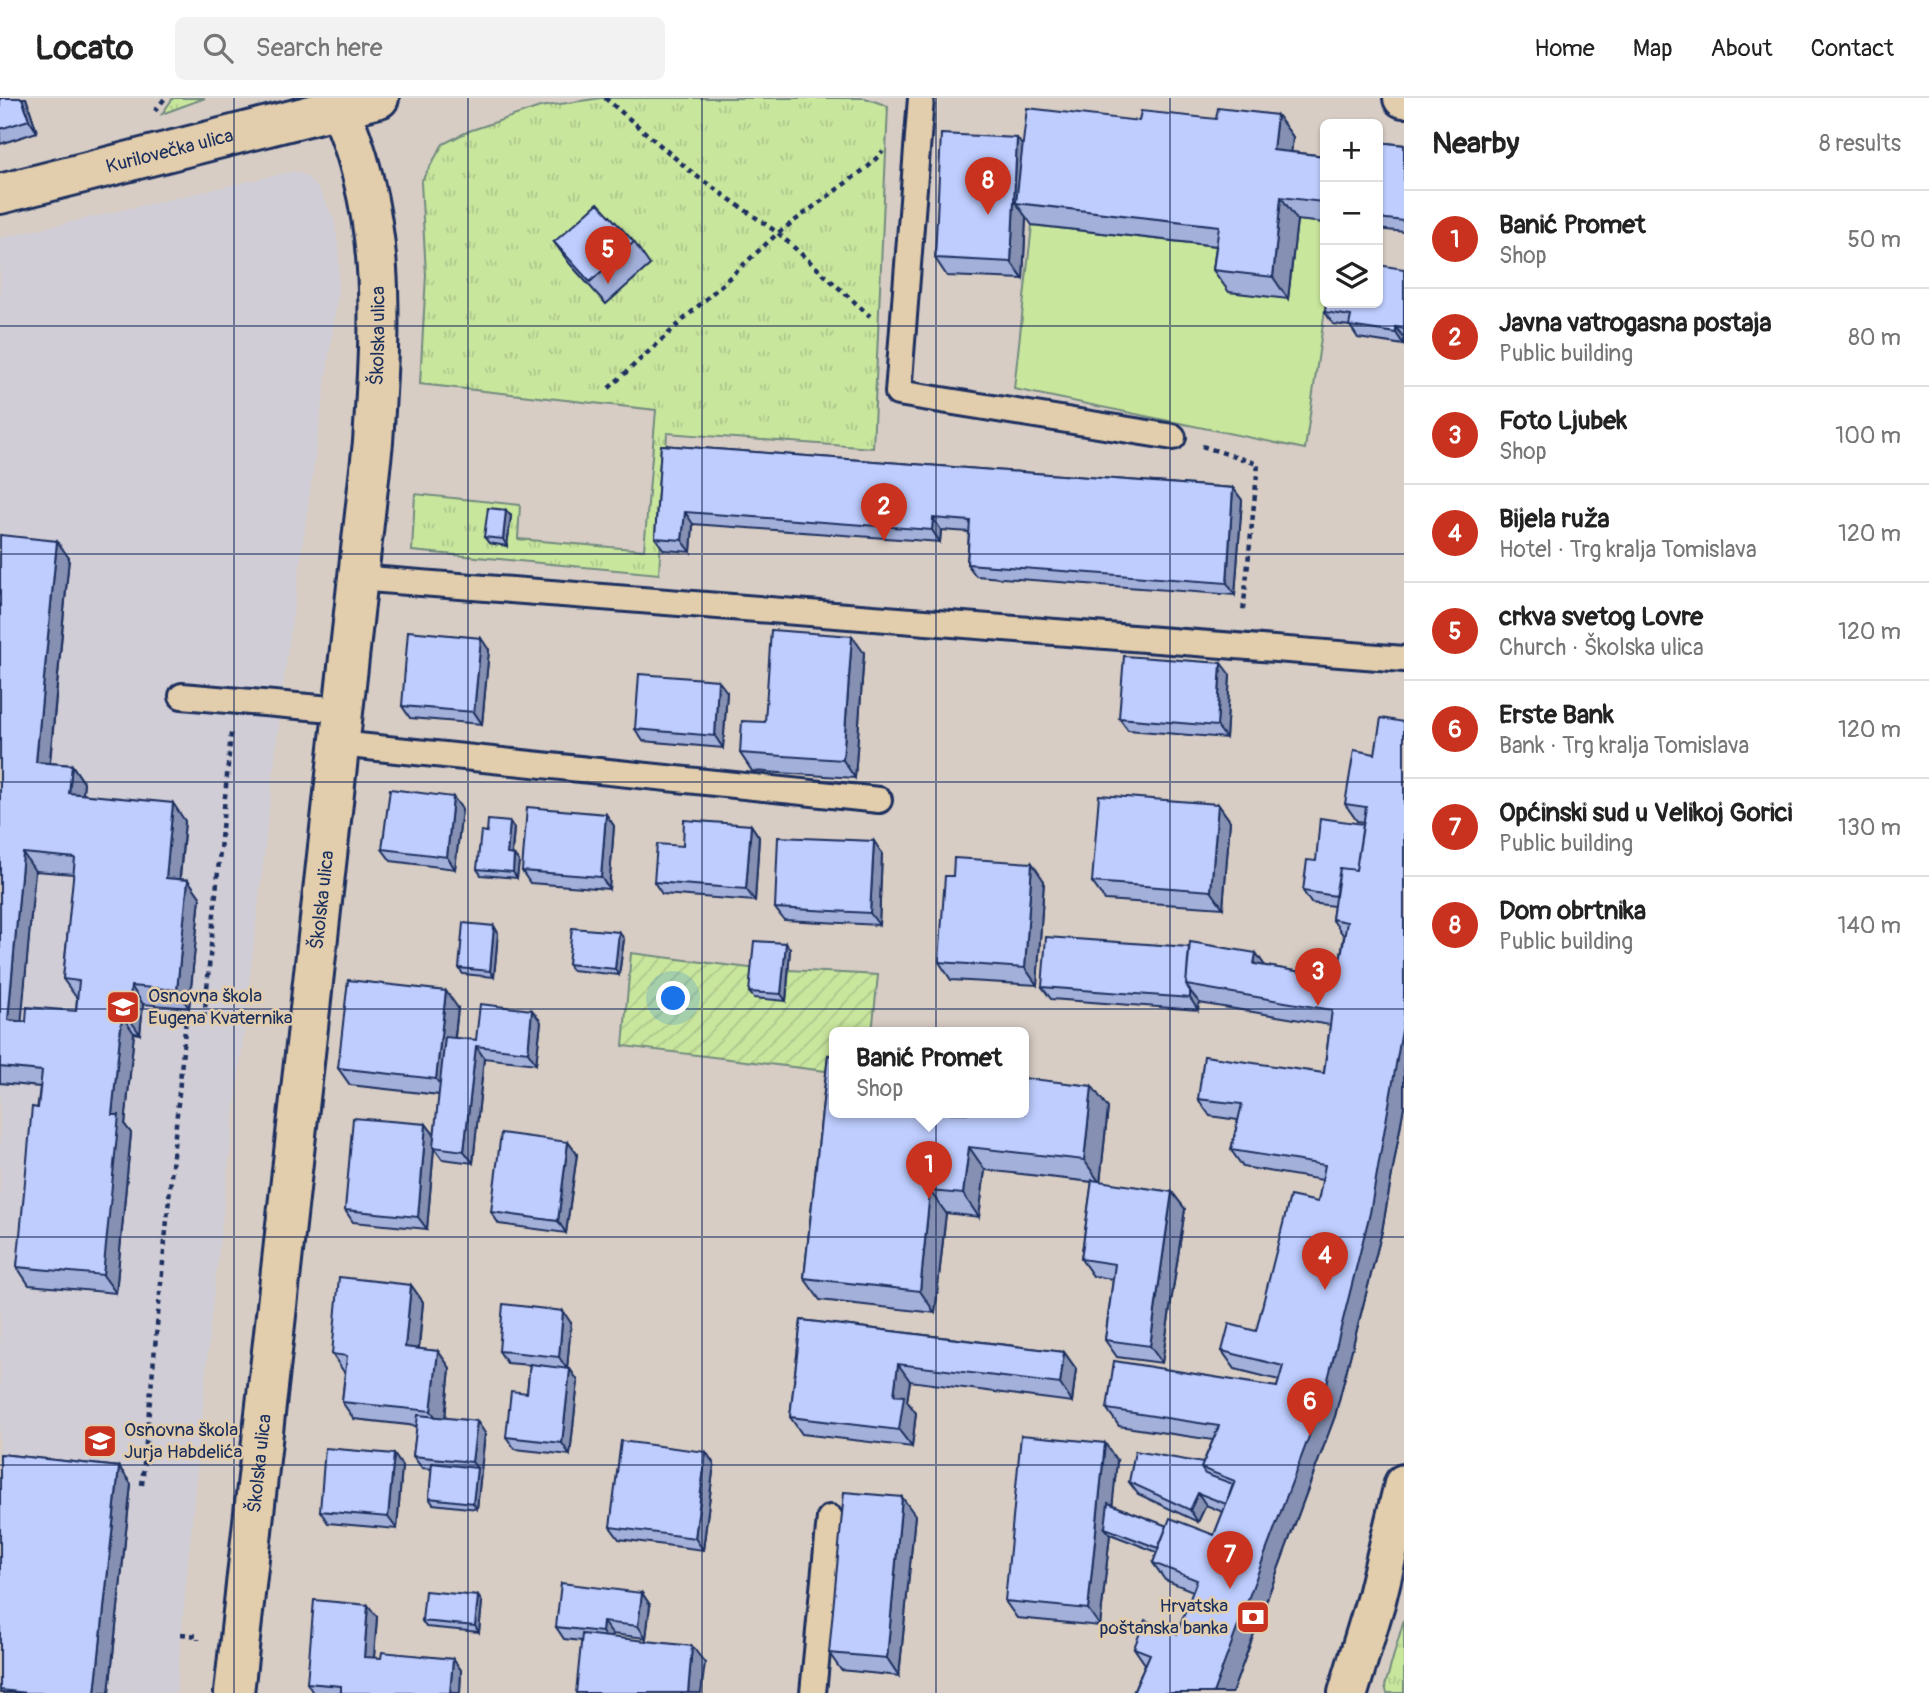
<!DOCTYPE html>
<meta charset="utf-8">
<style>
body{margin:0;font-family:Pangolin,sans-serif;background:#f2f2f2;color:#222}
.controls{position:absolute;right:21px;top:21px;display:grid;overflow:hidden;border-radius:10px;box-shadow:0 2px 5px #0004}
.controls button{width:63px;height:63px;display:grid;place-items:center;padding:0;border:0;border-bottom:2px solid #e0e0e0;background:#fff;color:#222;font:35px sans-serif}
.you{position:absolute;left:674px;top:901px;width:24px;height:24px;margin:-18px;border:5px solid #fff;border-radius:50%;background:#1a73e8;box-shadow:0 0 0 10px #1a73e833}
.badge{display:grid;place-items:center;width:46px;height:46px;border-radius:50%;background:#c8321e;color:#fff;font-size:23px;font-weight:700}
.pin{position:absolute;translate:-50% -58px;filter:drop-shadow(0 2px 4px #0008)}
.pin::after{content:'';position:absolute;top:37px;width:24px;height:21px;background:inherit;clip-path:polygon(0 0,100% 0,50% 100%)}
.popup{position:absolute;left:829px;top:929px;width:200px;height:91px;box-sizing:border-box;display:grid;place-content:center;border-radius:10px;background:#fff;filter:drop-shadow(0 2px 5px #0005);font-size:23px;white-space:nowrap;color:#767676}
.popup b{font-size:26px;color:#222}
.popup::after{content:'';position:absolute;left:50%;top:100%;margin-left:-14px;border:14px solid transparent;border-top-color:#fff}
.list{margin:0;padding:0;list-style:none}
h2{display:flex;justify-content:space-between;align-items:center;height:91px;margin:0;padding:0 28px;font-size:30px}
h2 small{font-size:23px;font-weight:400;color:#767676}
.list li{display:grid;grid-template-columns:46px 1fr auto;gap:21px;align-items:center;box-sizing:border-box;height:98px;padding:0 28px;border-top:2px solid #e0e0e0}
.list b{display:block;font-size:26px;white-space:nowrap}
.list p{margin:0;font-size:23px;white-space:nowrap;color:#767676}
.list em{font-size:23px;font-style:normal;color:#767676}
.icon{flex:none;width:38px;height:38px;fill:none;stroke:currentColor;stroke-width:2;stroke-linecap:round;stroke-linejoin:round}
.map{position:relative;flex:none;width:1404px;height:1595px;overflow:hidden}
header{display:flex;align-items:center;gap:42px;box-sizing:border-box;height:98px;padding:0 35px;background:#fff;border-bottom:2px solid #e0e0e0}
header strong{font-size:33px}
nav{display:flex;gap:38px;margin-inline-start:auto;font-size:24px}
.search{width:490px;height:63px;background:#f2f2f2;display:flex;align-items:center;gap:18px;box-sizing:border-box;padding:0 24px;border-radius:10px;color:#767676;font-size:26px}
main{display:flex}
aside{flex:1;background:#fff}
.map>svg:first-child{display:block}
.built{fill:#d0cdd6}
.grass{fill:url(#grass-tufts);stroke:#728a7e;stroke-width:2}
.park{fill:#c9e69d;stroke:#728a7e;stroke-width:2}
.garden{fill:url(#garden-furrows);stroke:#728a7e;stroke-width:2}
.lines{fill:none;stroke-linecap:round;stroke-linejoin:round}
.lane-casing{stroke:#1b2f5e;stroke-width:30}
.street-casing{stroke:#1b2f5e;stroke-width:44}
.secondary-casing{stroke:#1b2f5e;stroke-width:44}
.path{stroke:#1b2f5e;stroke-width:4.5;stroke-dasharray:5 5;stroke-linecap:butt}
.lane{stroke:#e2cdac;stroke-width:24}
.street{stroke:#e2cdac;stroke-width:38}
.secondary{stroke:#e2cdac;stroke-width:38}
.wall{fill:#a3b0da;stroke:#1b2f5e;stroke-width:2;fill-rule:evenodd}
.shaded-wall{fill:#8590b2;stroke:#1b2f5e;stroke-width:2}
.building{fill:#becdfe;stroke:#1b2f5e;stroke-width:2;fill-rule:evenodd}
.grid{fill:none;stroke:#1b2f5e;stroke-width:2;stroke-opacity:0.55}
.labels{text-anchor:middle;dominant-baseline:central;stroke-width:5;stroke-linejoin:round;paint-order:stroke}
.street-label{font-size:19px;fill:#1b2f5e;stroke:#e2cdac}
.poi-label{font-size:19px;fill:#1b2f5e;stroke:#e2cdac;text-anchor:start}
</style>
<header>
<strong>Locato</strong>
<div class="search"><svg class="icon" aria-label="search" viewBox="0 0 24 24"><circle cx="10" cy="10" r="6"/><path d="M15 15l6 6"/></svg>Search here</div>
<nav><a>Home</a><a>Map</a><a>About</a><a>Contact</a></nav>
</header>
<main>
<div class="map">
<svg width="1404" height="1595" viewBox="0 0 1404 1595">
<defs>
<pattern id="grass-tufts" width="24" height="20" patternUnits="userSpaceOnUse" patternTransform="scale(1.75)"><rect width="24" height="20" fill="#c9e69d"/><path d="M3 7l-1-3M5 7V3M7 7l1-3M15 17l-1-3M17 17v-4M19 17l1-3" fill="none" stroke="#acc68a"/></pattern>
<pattern id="garden-furrows" width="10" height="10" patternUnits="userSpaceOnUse" patternTransform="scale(1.75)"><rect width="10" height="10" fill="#c9e69d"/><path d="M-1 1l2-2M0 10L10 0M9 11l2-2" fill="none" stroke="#acc68a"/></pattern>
</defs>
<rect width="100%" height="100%" fill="#d7cdc5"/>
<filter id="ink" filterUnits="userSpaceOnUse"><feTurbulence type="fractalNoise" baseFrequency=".0143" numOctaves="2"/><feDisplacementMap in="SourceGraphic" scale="14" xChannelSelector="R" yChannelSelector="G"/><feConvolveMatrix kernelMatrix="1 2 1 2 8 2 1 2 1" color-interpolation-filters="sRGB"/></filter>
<g filter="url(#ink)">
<path class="built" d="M294 73 306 78 318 90 334 121 339 151 338 194 285 573 211 1220 176 1595H0V140Z"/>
<path class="grass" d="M173 0H205L162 16Z
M601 0H865L888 8 873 350 667 335 659 476 412 453 415 396 520 407 518 441 644 452 656 312 420 286 426 177 421 84 443 46 469 33 540 9Z
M1404 1521V1595H1387L1385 1588Z"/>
<path class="park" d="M1297 122 1325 125 1326 205 1305 351 1014 291 1032 127 1234 150Z"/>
<path class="garden" d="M631 855 757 871 786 902 789 872 878 877 872 935H834V974L623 948Z"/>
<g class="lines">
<g class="lane-casing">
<path id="lane" d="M921 0 898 295 1173 339
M356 480 1404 561
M182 598 343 612
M339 646 879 702
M813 1595 830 1420"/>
</g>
<g class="street-casing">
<g id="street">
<path d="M1403 0H1404"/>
<path id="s1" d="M0 96 379 0"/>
<path id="s2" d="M234 1595 373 344C381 221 388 115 335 0"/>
</g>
</g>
<g class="secondary-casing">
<path id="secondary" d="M1348 1595 1376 1502 1404 1386"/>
</g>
<path class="path" d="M605 0 695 77 778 135 870 218
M155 13 165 0
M609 290 778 135 869 68 883 53
M1202 348 1258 366 1243 515
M142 1387 186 920 204 922 231 635
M181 1536 198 1538V1542"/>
<use href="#lane" class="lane"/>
<use href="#street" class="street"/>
<use href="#secondary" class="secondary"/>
</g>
<path class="wall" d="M0 0H26L37 34 0 46Z
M1277 17 1293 39 1291 54 1325 58V125L1297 122 1288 201 1229 194 1213 172 1216 148 1032 127 1026 119 1023 181 947 178 935 160 1023 48 1139 23 1216 21Z
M1378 44 1404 47V134L1378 131Z
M554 144H634L650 167 606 206 570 166Z
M1404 171V247L1358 240 1350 228 1333 226 1325 214Z
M661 347 1233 390 1242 402 1235 497 976 478 967 466 969 434 941 432 940 444 693 426 691 454 664 452 655 440Z
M511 418 507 448 489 445 484 439Z
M0 437 69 460 50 665 72 667 84 685 83 696 185 723 180 781 188 782 200 799 189 910 143 906 140 936 134 935 125 1027 131 1035 116 1195 29 1187 17 1169 40 989 0 985ZM35 773 74 776 63 881 76 899H77L76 913 26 924 21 923Z
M489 552 482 626 410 620 402 608Z
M864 555 855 680 752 673 740 655 765 624Z
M1230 577 1226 640 1128 632 1119 620Z
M727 594 723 650 643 643 635 631Z
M1404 624V1008L1382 1133 1335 1318 1232 1595H1133L1145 1566 1134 1550 1177 1536 1193 1493 1165 1482 1153 1465 1157 1454 1110 1436 1100 1528 1017 1520 1005 1503 1117 1363 1112 1407 1167 1428 1214 1437 1223 1414 1206 1407 1198 1424 1138 1396 1129 1384 1203 1365 1213 1342 1119 1328 1107 1311 1277 1289 1279 1282 1235 1271 1222 1253 1256 1233 1318 1104 1323 1082 1243 1069 1231 1052 1238 1022 1210 1018 1198 1001 1324 975 1330 927 1199 905 1198 912 1051 901 1042 889 1256 855 1265 868 1337 880 1344 838 1332 821 1334 808 1311 805 1303 793 1316 763 1363 726 1364 724 1357 723 1345 706 1375 656Z
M453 699 462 711 455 771 391 763 382 751Z
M1218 706 1230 723 1223 810 1105 802 1092 784Z
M606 716 614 728 609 791 530 785 522 773Z
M751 727 759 739 755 803 662 796 654 784Z
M514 730 512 756 519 763 517 780 481 777 477 771 487 734Z
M882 755 879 827 784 822 775 810Z
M953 778 1044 783 1037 887 951 882 939 864Z
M494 828 498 835 494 879 463 876 459 870Z
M619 834 624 841 619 877 572 872 568 866Z
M790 851 786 903 754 900 749 894Z
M458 910 455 940 476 942 532 912 541 924 536 966 484 960 473 1065 442 1061 434 1050 427 1131 353 1124 345 1112 426 1026 435 1038 439 997 350 987 338 970Z
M828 957 1108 1010 1100 1084 1172 1094 1185 1111 1162 1265 1117 1259 1105 1242 1113 1181 1093 1178 1081 1161 1092 1084 985 1072 979 1119 946 1115 935 1215 820 1202 804 1180Z
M568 1044 577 1056 566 1135 499 1126 491 1114Z
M411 1187 423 1204 419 1251 438 1253 450 1270 445 1320 485 1335 477 1411 433 1406 429 1400 432 1371 422 1370 413 1358 417 1328 354 1321 342 1304 345 1274H344L332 1256Z
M801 1222 1064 1254 1076 1271 1072 1304 910 1283 907 1303 916 1315 912 1349 802 1336 790 1319Z
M571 1225 567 1270 570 1271 578 1283 570 1357 515 1351 506 1339 527 1295 530 1267 507 1265 499 1253Z
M706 1354 714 1366 703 1452 619 1441 610 1429Z
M0 1356 119 1369 131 1386 109 1595H0Z
M402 1368 397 1431 328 1425 320 1413Z
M915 1417 899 1578 841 1572 829 1555Z
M642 1495 650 1507 646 1540 612 1536 611 1539 705 1565 582 1543 564 1541 556 1529Z
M478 1498 482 1504 479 1534 426 1529 422 1523Z
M377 1519 374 1560 453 1561 461 1572 460 1595H313L307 1585Z"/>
<path class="shaded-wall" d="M22 0H26L37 34 29 22Z
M1277 17 1293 39 1289 74 1273 52Z
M1017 40 1029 57 1016 105 1026 119 1023 181 1011 164Z
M1325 76V108L1322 104Z
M1281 99 1297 122 1288 201 1273 179Z
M1396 229 1404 240V247L1396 235Z
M1233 390 1242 402 1235 497 1227 485Z
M506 412 511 418 507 448 503 441Z
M685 414 693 426 691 454 682 442Z
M933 420 941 432 940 444 932 432Z
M57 443 69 460 48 682 36 664Z
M852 538 864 555 855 680 843 662Z
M481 540 489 552 482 626 474 614Z
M1221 565 1230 577 1226 640 1217 628Z
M718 582 727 594 723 650 715 638Z
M72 667 84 685 81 713 69 695Z
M453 699 462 711 455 771 447 759Z
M173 705 185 723 178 797 166 780Z
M1218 706 1230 723 1223 810 1211 793Z
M606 716 614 728 609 791 601 779Z
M510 724 514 730 511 762 507 756Z
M751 727 759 739 755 803 746 791Z
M874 743 882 755 879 827 870 815Z
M23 755 35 773 20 939 8 922Z
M514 757 519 763 517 780 513 774Z
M1032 765 1044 783 1037 887 1025 870Z
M188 782 200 799 189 910 177 892Z
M494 828 498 835 494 879 490 873Z
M619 834 624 841 619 877 615 871Z
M786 845 790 851 786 903 781 896Z
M1256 855 1268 872 1254 866Z
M131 888 143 906 140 936 128 919Z
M446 893 458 910 448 998 436 981Z
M1190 893 1199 904 1198 912 1190 900Z
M532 912 541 924 536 966 528 954Z
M122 918 134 935 125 1027 131 1035 116 1195 103 1177 112 1017Z
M1404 921V1008L1382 1133 1335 1318 1232 1595H1213Z
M476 948 484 960 473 1065 464 1053Z
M1092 988 1108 1010 1100 1085 1084 1062Z
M426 1026 435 1038 427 1131 418 1119Z
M568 1044 577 1056 566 1135 558 1123Z
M969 1049 985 1072 979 1119 963 1096Z
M930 1093 946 1115 935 1215 920 1193Z
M1172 1094 1185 1111 1162 1265 1150 1248Z
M411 1187 423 1204 417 1267 405 1249Z
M563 1213 571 1225 567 1271 559 1259Z
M438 1253 450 1270 444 1330 431 1313Z
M1064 1254 1076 1271 1072 1304 1060 1286Z
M898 1266 910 1283 907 1303 916 1315 912 1349 899 1332 894 1297Z
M570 1271 578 1283 570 1357 562 1345Z
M477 1323 485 1335 477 1411 473 1405 477 1370 472 1364Z
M1105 1345 1117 1363 1110 1431 1105 1430 1110 1436 1100 1528 1088 1511Z
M706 1354 714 1366 703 1452 695 1440Z
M394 1356 402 1368 397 1431 388 1419Z
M119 1369 131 1386 109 1595H95Z
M1198 1395 1206 1407 1198 1424 1190 1412Z
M902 1399 915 1417 899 1578 887 1560Z
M642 1495 650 1507 646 1540 638 1528Z
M478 1498 482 1504 479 1534 475 1528Z
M368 1507 377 1519 373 1571 364 1559Z
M603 1524 612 1536 610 1546 602 1534Z
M692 1548 705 1565 701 1595H688Z
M453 1561 461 1572 460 1595H450Z"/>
<path class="building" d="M0 0H22L29 22 0 31Z
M1027 10 1139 23 1141 13 1216 21 1218 10 1277 17 1273 52 1325 58V76L1322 104 1281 99 1273 179 1213 172 1219 128 1016 105Z
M941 36 1017 40 1011 164 935 160Z
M1378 44 1404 47V123L1378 120Z
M598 105 634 144 590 184 554 144Z
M1378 167 1404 171V231L1396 229V235L1349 228 1351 218 1325 214 1326 205H1378Z
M661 347 1233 390 1227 485 967 466 970 423 933 420 932 432 685 414 682 442 655 440Z
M488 410 506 412 503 441 484 439Z
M0 437 57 443 36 664 72 667 69 695 173 705 166 780 188 782 177 892 131 888 128 919 122 918 112 1017H119L103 1177 17 1169 32 1009 38 1010 42 973 0 969ZM23 755 75 760 63 881 79 883 76 913 27 909 26 924 8 922Z
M771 532 852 538 843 662 740 655 742 623 765 624Z
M408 533 481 540 474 614 402 608Z
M1124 558 1221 565 1217 628 1119 620Z
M639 576 718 582 715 638 635 631Z
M1381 620 1404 624V921L1370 1115 1323 1301 1213 1595H1133L1150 1556 1134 1550 1145 1522 1177 1536 1197 1482 1153 1465 1170 1420 1214 1437 1235 1383 1201 1370 1219 1328 1107 1311 1114 1263 1277 1289 1283 1268 1222 1253 1229 1226 1256 1233 1290 1098 1318 1104 1325 1067 1231 1052 1242 1006 1198 1001 1204 958 1324 975 1332 912 1186 887 1190 844 1256 855 1254 866 1337 880 1347 824 1332 821 1336 793 1340 770 1356 772 1366 709 1345 706 1354 652 1375 656Z
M390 691 453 699 447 759 382 751Z
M1099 697 1218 706 1211 793 1092 784Z
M527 709 606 716 601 779 522 773Z
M1320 720 1363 726 1356 772 1340 770 1336 798 1303 793 1307 762 1316 763Z
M488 722 510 724 507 756 514 757 513 774 477 771 481 733 487 734Z
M684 722 751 727 746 791 654 784 657 746 683 748Z
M778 739 874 743 870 815 775 810Z
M954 760 1032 765 1025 870 939 864 945 778H953Z
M463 825 494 828 490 873 459 870Z
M572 830 619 834 615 871 568 866Z
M1046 839 1189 849 1186 887 1190 893V900L1042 889Z
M754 843 786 845 781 896 749 894Z
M348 882 446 893 436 981 338 970Z
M480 906 532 912 528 954 476 948 464 1053 433 1049 445 939 476 942Z
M828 957 835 958V1015H1024V980L1092 988 1084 1062 969 1049 963 1096 930 1093 920 1193 804 1180Z
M353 1020 426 1026 418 1119 345 1112Z
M501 1035 568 1044 558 1123 491 1114Z
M1092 1082 1172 1094 1150 1248 1105 1242 1115 1166 1081 1161Z
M339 1179 411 1187 405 1249 438 1253 431 1313 342 1304 347 1258 332 1256Z
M503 1206 563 1213 559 1259 499 1253Z
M801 1222 1064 1254 1060 1286 898 1266 894 1297 904 1298 899 1332 790 1319Z
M530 1266 570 1271 562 1345 506 1339 511 1293 527 1295Z
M418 1317 477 1323 472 1364 413 1358Z
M1021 1337 1105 1345 1088 1511 1005 1503Z
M621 1343 706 1354 695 1440 610 1429Z
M325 1350 394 1356 388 1419 320 1413Z
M1135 1353 1203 1365 1201 1370 1205 1376 1233 1386 1226 1406 1198 1395 1190 1412 1129 1384Z
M0 1356 119 1369 95 1595H28L0 1592Z
M432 1365 477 1370 473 1405 429 1400Z
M844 1394 902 1399 887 1560 829 1555Z
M1108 1405 1167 1428 1158 1450 1105 1430Z
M561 1485 642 1495 638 1528 603 1524 602 1534 556 1529Z
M425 1493 478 1498 475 1528 422 1523Z
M314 1502 368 1507 364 1559 381 1560 382 1554 453 1561 450 1595H341V1588L307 1585Z
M582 1536 692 1548 688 1595H576Z"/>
</g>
<path class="grid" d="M234 0V1595M468 0V1595M702 0V1595M936 0V1595M1170 0V1595M0 228H1404M0 456H1404M0 684H1404M0 911H1404M0 1139H1404M0 1367H1404"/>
<defs>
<g id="school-square" transform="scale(1.75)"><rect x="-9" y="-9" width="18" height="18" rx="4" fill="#c8321e" stroke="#e2cdac"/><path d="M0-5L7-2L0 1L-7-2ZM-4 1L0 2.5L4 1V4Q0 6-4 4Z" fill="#fff"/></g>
<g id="bank-square" transform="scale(1.75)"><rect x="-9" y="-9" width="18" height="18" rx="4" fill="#c8321e" stroke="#e2cdac"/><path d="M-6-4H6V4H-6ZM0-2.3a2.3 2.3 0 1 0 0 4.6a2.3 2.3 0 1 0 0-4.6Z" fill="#fff"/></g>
</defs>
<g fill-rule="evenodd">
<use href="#school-square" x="123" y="909"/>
<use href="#school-square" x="100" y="1343"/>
<use href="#bank-square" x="1253" y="1519"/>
</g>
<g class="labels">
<g class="street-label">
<text stroke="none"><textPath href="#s1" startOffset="175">Kurilovečka ulica</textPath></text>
<text stroke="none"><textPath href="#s2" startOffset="1365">Školska ulica</textPath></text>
<text stroke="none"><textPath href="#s2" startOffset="798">Školska ulica</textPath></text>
<text stroke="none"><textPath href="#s2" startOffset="231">Školska ulica</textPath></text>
</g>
<g class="poi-label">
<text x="148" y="898">Osnovna škola<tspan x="148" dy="22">Eugena Kvaternika</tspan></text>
<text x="124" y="1332">Osnovna škola<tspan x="124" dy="22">Jurja Habdelića</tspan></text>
<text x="1228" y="1508" text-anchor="end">Hrvatska<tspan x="1228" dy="22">poštanska banka</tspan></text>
</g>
</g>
</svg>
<div class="controls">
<button>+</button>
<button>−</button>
<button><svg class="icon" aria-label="layers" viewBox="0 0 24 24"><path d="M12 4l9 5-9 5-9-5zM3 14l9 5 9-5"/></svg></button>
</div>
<div class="you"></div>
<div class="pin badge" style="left:929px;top:1101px">1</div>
<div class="popup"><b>Banić Promet</b>Shop</div>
<div class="pin badge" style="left:884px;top:443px">2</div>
<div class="pin badge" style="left:1318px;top:908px">3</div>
<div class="pin badge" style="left:1325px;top:1192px">4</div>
<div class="pin badge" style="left:608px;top:186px">5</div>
<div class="pin badge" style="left:1310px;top:1338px">6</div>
<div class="pin badge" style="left:1230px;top:1491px">7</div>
<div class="pin badge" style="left:988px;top:117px">8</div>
</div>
<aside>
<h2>Nearby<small>8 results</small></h2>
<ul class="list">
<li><span class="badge">1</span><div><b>Banić Promet</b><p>Shop</p></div><em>50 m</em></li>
<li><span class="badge">2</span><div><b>Javna vatrogasna postaja</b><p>Public building</p></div><em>80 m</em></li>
<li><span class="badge">3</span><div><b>Foto Ljubek</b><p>Shop</p></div><em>100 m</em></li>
<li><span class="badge">4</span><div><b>Bijela ruža</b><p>Hotel · Trg kralja Tomislava</p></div><em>120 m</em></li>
<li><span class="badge">5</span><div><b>crkva svetog Lovre</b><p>Church · Školska ulica</p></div><em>120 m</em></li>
<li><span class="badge">6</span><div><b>Erste Bank</b><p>Bank · Trg kralja Tomislava</p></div><em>120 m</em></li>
<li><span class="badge">7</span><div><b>Općinski sud u Velikoj Gorici</b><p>Public building</p></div><em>130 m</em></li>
<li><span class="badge">8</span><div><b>Dom obrtnika</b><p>Public building</p></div><em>140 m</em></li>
</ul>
</aside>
</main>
